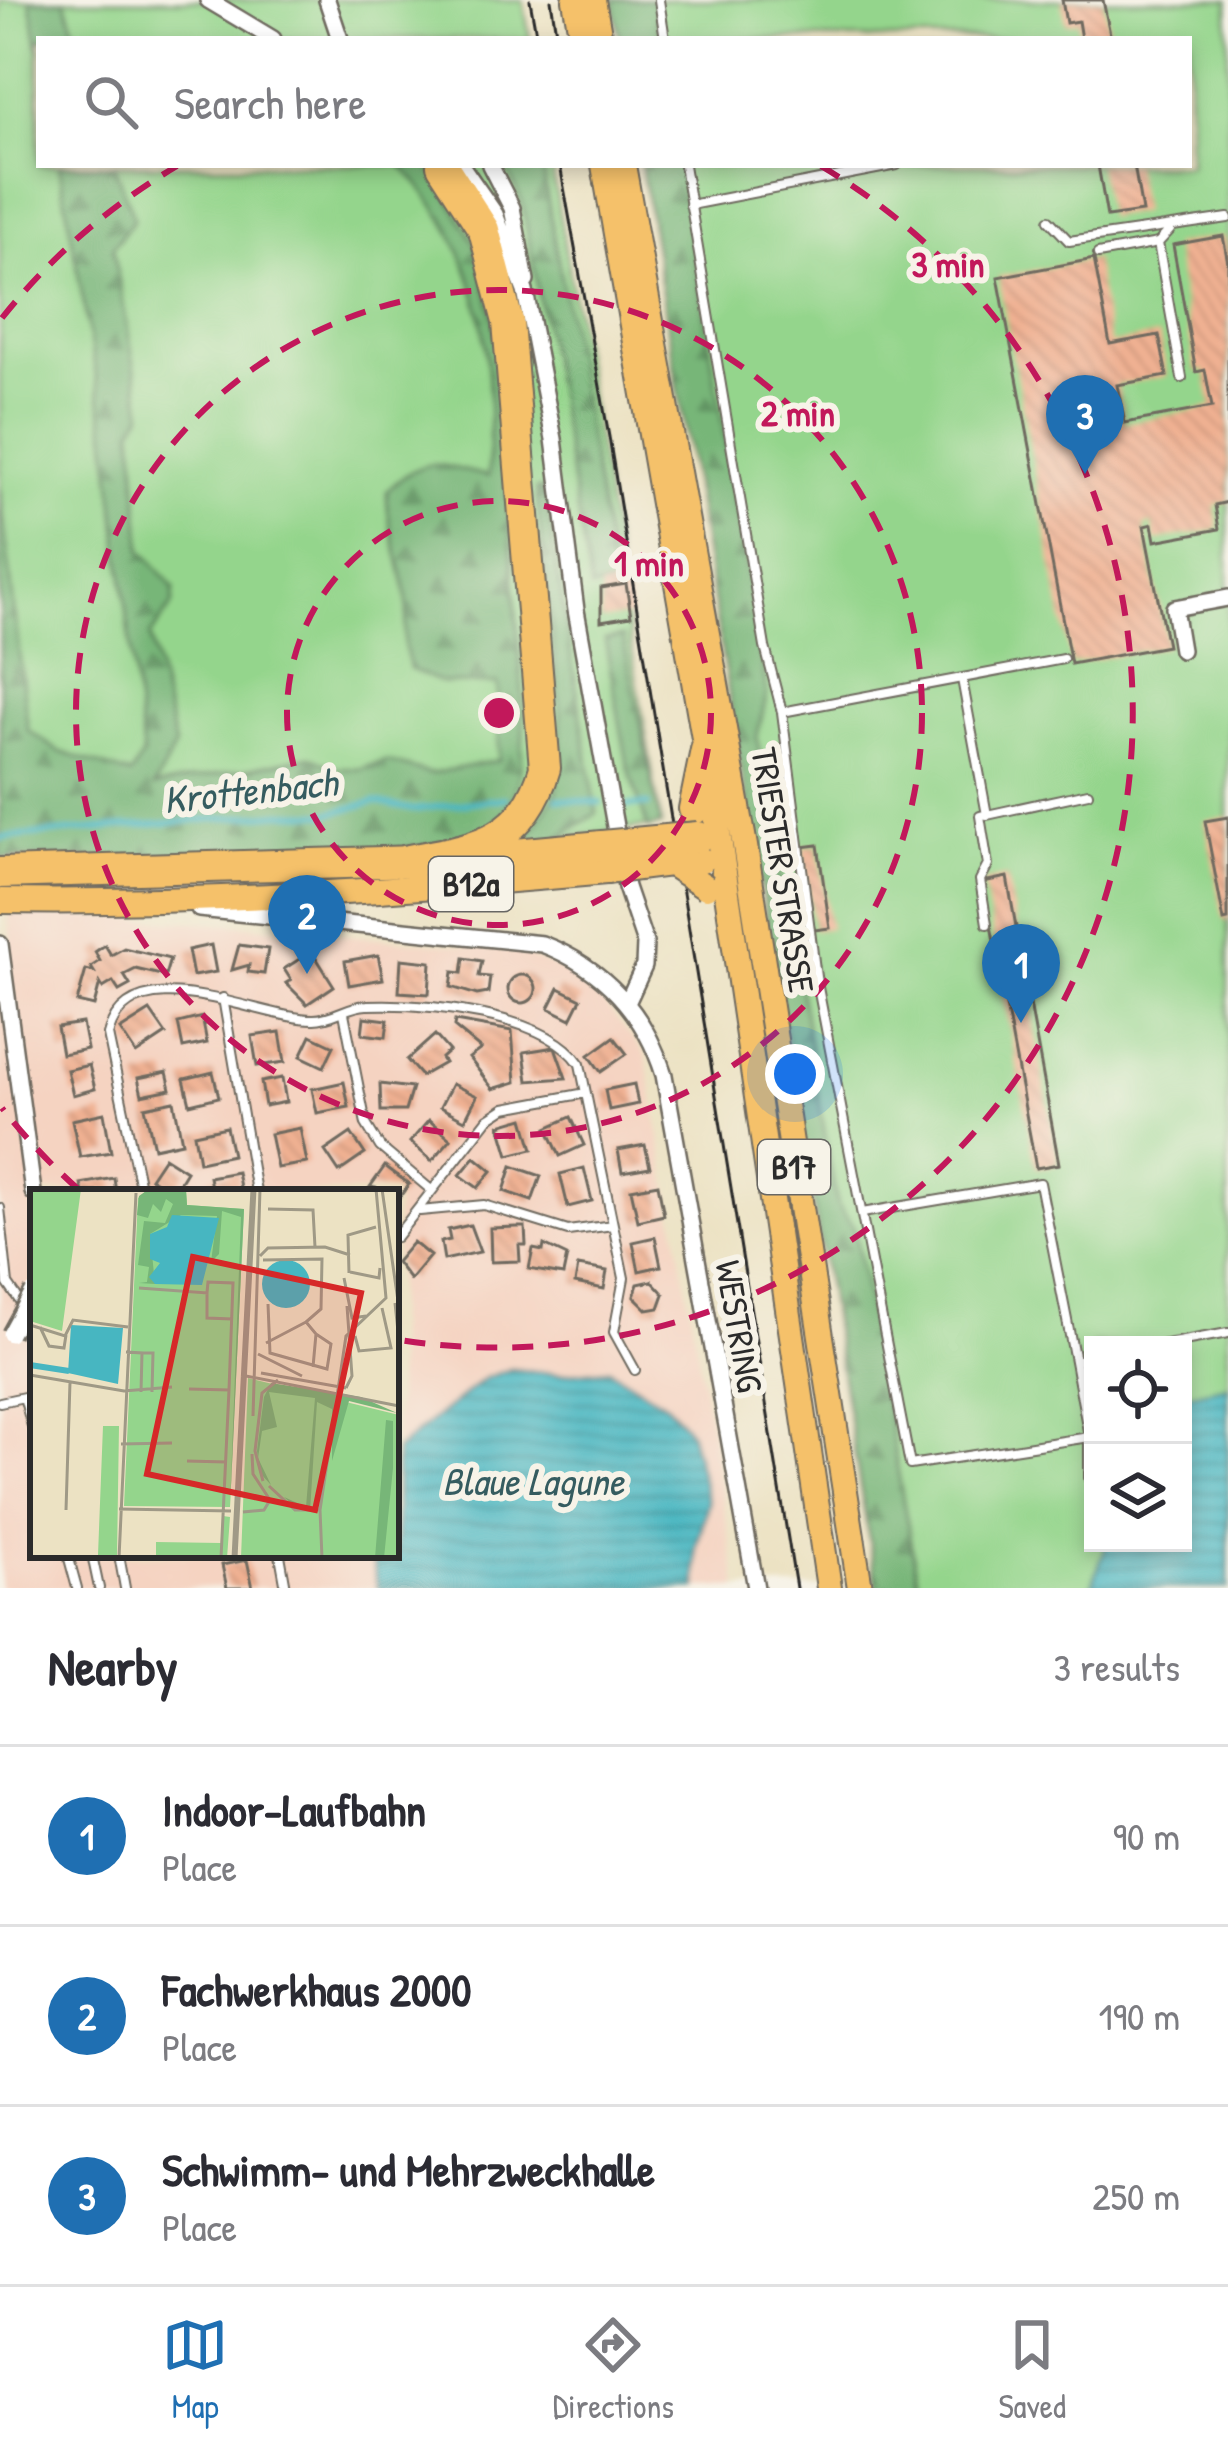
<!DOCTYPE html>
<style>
body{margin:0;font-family:"Patrick Hand",sans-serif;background:#f2f2f3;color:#2b2b33}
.controls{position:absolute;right:36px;bottom:36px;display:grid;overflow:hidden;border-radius:0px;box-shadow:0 6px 18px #0003}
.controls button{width:108px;height:108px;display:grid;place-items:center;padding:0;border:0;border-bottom:3px solid #e1e1e2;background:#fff;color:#2b2b33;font:60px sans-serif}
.you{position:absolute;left:795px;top:1074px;width:42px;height:42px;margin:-30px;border:9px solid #fff;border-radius:50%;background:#1a73e8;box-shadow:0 0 0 18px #1a73e833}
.badge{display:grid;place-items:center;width:78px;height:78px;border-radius:50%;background:#1f6fb2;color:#fff;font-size:39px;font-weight:700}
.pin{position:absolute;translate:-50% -99px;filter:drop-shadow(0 3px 6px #0008)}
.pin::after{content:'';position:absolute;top:63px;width:42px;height:36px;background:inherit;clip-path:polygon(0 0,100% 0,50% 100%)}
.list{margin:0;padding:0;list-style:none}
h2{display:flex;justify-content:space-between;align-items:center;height:156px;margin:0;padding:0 48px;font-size:51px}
h2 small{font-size:39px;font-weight:400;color:#7c7c81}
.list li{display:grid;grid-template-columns:78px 1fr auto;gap:36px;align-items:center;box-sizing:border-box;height:180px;padding:0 48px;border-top:3px solid #e1e1e2}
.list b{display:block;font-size:45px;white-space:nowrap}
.list p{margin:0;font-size:39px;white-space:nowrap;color:#7c7c81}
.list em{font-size:39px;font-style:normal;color:#7c7c81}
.icon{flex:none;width:66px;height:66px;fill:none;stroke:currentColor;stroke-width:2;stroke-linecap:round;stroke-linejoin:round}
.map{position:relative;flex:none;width:1228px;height:1588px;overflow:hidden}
.search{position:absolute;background:#fff;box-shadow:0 6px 18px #0003;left:36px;right:36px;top:36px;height:132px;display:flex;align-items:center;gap:30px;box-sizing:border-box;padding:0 42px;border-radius:0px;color:#7c7c81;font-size:45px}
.sheet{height:696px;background:#fff}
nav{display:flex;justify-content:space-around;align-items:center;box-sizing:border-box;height:168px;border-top:3px solid #e1e1e2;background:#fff;font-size:33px;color:#7c7c81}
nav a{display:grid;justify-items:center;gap:6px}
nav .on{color:#1f6fb2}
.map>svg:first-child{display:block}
.built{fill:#f5d3c1;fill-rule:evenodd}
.grass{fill:#94d58c;stroke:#60805c;stroke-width:3;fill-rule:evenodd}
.forest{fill:url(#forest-firs);stroke:#517052;stroke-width:3}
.water{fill:url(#water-rules);stroke:#397076;stroke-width:3}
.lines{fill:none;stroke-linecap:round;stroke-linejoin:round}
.stream{stroke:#47b6c1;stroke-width:6}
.building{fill:url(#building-back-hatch)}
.lane-casing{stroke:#6f6b60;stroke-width:12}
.street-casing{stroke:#6f6b60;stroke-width:20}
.primary-casing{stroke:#6f6b60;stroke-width:28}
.highway-casing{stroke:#6f6b60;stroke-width:34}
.lane{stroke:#fff;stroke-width:8}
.street{stroke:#fff;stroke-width:15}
.primary{stroke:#f5c16b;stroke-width:24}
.highway{stroke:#f5c16b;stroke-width:30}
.tram{stroke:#2b2b2b;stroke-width:3}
.street-bridge-casing{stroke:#6f6b60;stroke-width:20;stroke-linecap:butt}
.primary-bridge-casing{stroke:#6f6b60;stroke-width:28;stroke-linecap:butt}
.highway-bridge-casing{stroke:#6f6b60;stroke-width:34;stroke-linecap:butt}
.street-bridge{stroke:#fff;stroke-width:15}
.primary-bridge{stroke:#f5c16b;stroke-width:24}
.highway-bridge{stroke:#f5c16b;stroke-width:30}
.ring{fill:none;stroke:#c2185b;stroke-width:6;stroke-dasharray:21 15}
.labels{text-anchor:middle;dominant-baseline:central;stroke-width:12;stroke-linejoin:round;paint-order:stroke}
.shield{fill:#f7f3e8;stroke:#686764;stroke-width:3}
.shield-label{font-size:33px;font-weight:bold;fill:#2b2b2b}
.street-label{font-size:36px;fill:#2b2b2b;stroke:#f7f3e8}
.water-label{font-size:39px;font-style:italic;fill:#355c60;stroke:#f7f3e8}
.inset-river{fill:none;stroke:#47b6c1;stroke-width:6}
.inset-road{fill:none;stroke:#9f9986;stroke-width:3}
.view{fill:#d62828;fill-opacity:0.15;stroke:#d62828;stroke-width:6}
.inset-edge{fill:none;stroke:#2b2b2b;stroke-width:6}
.centre{fill:#c2185b;stroke:#f7f3e8;stroke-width:6}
.ring-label{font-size:36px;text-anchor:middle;font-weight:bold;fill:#c2185b;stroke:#f7f3e8;stroke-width:12;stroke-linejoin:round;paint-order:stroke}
</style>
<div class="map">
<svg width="1228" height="1588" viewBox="0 0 1228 1588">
<defs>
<pattern id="forest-firs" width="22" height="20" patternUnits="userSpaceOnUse" patternTransform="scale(3)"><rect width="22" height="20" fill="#77b678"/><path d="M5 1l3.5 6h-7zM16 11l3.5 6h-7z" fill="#629463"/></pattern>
<pattern id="water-rules" width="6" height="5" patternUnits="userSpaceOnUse" patternTransform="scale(3)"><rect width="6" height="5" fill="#47b6c1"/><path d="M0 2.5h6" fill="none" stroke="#3b949d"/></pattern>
<pattern id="building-back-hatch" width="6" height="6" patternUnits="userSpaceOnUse" patternTransform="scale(3)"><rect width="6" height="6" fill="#f0b192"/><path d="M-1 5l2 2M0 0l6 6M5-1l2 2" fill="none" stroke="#ce987e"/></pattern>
</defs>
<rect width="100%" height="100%" fill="#f7f3e8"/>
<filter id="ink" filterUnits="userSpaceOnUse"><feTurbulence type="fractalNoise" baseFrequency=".00833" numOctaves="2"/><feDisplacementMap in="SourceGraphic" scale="24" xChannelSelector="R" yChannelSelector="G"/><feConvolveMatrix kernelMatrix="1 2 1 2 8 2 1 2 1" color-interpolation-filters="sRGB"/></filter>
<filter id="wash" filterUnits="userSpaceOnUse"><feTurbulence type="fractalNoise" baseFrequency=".004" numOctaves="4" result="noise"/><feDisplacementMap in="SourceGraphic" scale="48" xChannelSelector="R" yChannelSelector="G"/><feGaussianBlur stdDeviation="2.7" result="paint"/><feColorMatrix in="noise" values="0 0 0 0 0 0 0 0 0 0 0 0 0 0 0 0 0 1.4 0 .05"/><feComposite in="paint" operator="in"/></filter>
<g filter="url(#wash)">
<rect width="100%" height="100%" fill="#ece2c3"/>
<path class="built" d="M8 913 228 924 516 951 585 980 646 1055 738 1588H0V942L11 941ZM33 1192H396V1555H33Z"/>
<path class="grass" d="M0 0H523L530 39H39V165H551L661 825 511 844 0 858Z
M613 0H1228V1588H877L641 165H1189V39H620ZM1093 1345H1183V1543H1093Z"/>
<path class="forest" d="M30 0H65L78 39H39V51Z
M613 0H654L660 39H620Z
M59 165H114L134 219 113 247 143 413 133 428 142 550 174 588 173 604 150 636 175 746 154 787 310 756 335 768 360 769 386 761 431 774 499 760 498 684 442 683 410 669C398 633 408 634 407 604 405 565 386 531 387 491 430 450 438 467 488 476 494 359 487 253 401 165H426L435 174 477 247 494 322 524 715C522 750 524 802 492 826 434 869 90 857 0 858V486L28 730 58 751 131 775 143 755 107 437Z
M505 165H542L614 586 591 589 522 202Z
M641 165H680L767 694 757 737 837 1204 854 1228 919 1588H877Z
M536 489H544L597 813 557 839 526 842 557 791 561 717Z
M623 637 661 825 648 829 628 766 605 640Z"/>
<path class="water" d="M511 1369 561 1374 609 1369 667 1405 689 1431 708 1503 696 1548 697 1588H377L372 1555H396V1450L485 1378Z
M1228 1386V1588H1091L1107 1543H1183V1396Z"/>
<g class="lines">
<path class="stream" d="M557 799 600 803
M627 806 648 805
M0 838 281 813 326 814 375 802 413 810 505 798"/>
</g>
<g id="blocks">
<path class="building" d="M1062 0H1103L1111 39H1081L1078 21 1066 23Z
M1098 165H1134L1142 212 1107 217Z
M1223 236 1228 263V502L1215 505 1219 529 1155 541 1152 524 1144 526 1167 646 1071 664 998 277 1094 259 1110 344 1159 335 1167 376 1117 385 1125 423 1212 407 1205 370 1196 372 1173 245Z
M626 584 631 616 601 621V588Z
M1228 817V920L1224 921 1205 821Z
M818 845 830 928 814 930 802 847Z
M1007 877 1059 1164 1036 1168 983 882Z
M105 945 111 955 124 948 170 959 165 976 136 969 124 975 130 985 119 991 113 982 103 988 100 983 94 1006 77 1002 86 970 94 972 91 967 100 961 95 952Z
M211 945 216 972 193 976 188 950Z
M239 945 268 949 264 974 248 972 249 965 232 970Z
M312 951 334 986 307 1004 286 983 291 980 284 969Z
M378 955 383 979 349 985 345 961Z
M464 958 482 961 479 976 490 977 488 993 477 995 451 987 453 972 462 973Z
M401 959 431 962 429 994 399 992Z
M508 989a14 14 0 1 1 28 0a14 14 0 1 1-28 0Z
M559 988 581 999 571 1019 549 1008Z
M150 1011 166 1034 136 1054 120 1030Z
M202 1017 207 1043 183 1048 178 1023Z
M364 1017 388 1020 386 1037 362 1034Z
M455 1021 512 1031 516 1082 493 1089 469 1058 481 1049 454 1027Z
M82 1023 87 1049 62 1054 57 1027Z
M280 1032 285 1062 257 1066 252 1036Z
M311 1035 334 1046 324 1067 301 1056Z
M435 1035 449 1051 441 1058 444 1063 421 1076 407 1060Z
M614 1037 627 1054 601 1072 589 1055Z
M555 1047 566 1078 528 1081 524 1052Z
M89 1065 95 1089 73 1095 67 1070Z
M167 1072 171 1089 142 1095 138 1078Z
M213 1072 219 1097 190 1104 184 1079Z
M282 1078 286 1102 265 1106 261 1082Z
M344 1082 349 1107 317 1113 312 1089Z
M380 1084 412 1088 405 1111H381Z
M452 1084 477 1096 465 1120 440 1107Z
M634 1084 638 1104 609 1110 605 1090Z
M174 1101 182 1142 154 1148 145 1107Z
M104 1113 111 1152 80 1157 72 1120Z
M571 1117 584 1145 560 1156 547 1128Z
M524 1118 533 1149 509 1155 500 1125Z
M429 1120 451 1139 432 1161 410 1142Z
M226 1127 232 1155 199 1162 194 1134Z
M300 1128 307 1163 277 1168 270 1134Z
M351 1133 365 1154 339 1172 325 1151Z
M645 1145 650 1167 622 1172 618 1150Z
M164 1157 186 1171 173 1192 150 1178Z
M475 1157 492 1171 478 1188 460 1175Z
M385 1166 409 1184 396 1202V1192L370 1187Z
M512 1166 541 1176 532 1201 504 1191Z
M584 1168 592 1201 568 1207 560 1174Z
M237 1172 241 1192H212L209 1177Z
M114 1178 116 1192H83L81 1184Z
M658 1184 664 1215 638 1221 631 1189Z
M470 1225 480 1252 444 1260 441 1242 450 1240 448 1230Z
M518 1227H525L526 1245H519L520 1261 491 1262 490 1228Z
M655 1237 661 1266 639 1271 633 1242Z
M413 1242 430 1256 410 1280 396 1262Z
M544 1245 567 1256 563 1275 529 1269 533 1249 543 1251Z
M578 1266 607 1271 604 1289 575 1283Z
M652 1281 664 1294 659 1308 648 1310 634 1296 638 1284Z
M247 1560 253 1588H227L222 1565Z"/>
</g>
</g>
<g filter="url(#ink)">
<use href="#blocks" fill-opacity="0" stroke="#6f6b60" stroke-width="3"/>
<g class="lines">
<g class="lane-casing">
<path id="lane" d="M659 0 665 39
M684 165 765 647 782 712
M690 205 897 165
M1049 220 1069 241 1228 218
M1158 243 1182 378
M1098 254 1158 243 1170 230
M1063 659 782 712 816 977 910 1465 1089 1437 1075 1361 1093 1357
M962 679 987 815 1088 793
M987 924 980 880 988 865 980 816 987 814
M223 998 256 1192
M344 1013 366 1124 380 1147 430 1189
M141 1192 108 1035C128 951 263 1020 314 1019 333 1019 349 1005 367 1005 426 1003 545 1013 580 1064L624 1278 614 1332 635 1370
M0 1208 8 1284 33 1320
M420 1211 484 1205 568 1231 613 1225
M862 1213 1040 1183 1075 1361
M396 1237 488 1119 505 1108 586 1093
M1161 1345 1228 1333
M0 1402 24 1397 33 1430
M1089 1478V1438
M68 1555 77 1588
M92 1555 99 1588
M119 1555 125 1588
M280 1555 286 1588"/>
</g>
<g class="street-casing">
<path id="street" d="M208 0 273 39
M327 0 340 39
M461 165 495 214 525 291 554 439 576 610 626 887 645 943 644 966 627 1003
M490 165 512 208 526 281
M1181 650 1174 608 1228 598
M199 909 542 944C603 967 645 1013 664 1075L756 1588
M0 944 33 1192"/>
</g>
<g class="primary-casing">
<path id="primary" d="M575 0 582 39
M593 0 600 39
M604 165 706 750 829 1588
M623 165 745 846 860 1588
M0 901C203 904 404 890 606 872"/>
</g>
<g class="highway-casing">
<path id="highway" d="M694 809 706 750
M470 858 602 846
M398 862C469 848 522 848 545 768L508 322 484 230 442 165
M0 873 417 861"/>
</g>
<use href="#lane" class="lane"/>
<use href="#street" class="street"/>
<use href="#primary" class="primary"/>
<use href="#highway" class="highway"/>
<path class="tram" d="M530 0 537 39
M551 0 557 39
M560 165 609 437 796 1588"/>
<g class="street-bridge-casing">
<path id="street-bridge" d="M10 1334 33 1292"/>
</g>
<g class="primary-bridge-casing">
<path id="primary-bridge" d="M674 866 706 887
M606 872 702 860"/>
</g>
<g class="highway-bridge-casing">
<path id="highway-bridge" d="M602 846 698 837"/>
</g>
<use href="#street-bridge" class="street-bridge"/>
<use href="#primary-bridge" class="primary-bridge"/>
<use href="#highway-bridge" class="highway-bridge"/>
</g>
</g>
<g class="ring">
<circle cx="499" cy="713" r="212"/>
<circle cx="499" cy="713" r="423"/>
<path d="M78 1189A635 635 0 0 1 2 1108M2 318A635 635 0 0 1 177 166M821 166A635 635 0 0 1 400 1340"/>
</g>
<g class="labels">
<g class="shield">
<rect x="429" y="857" width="84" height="54" rx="9"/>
<rect x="758" y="1140" width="72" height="54" rx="9"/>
</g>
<g class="shield-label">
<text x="471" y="884">B12a</text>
<text x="794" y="1167">B17</text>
</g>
<g class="street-label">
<text transform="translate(784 870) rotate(81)">TRIESTER STRASSE</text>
<text transform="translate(740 1326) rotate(80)">WESTRING</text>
</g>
<g class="water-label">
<text transform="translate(250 790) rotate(-6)">Krottenbach</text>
<text x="533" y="1480">Blaue Lagune</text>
</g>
</g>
<g transform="translate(30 1189)">
<rect width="369" height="369" fill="#ece2c3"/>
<path d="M0 0H51L32 142 0 132ZM119 0 156 1 157 16 214 20 200 318 94 317 108 9ZM218 189 369 226V369H211ZM73 237H89L87 367 68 366ZM193 327 200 328 197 369H126V353L191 354Z" fill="#94d58c"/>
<path d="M119 0 156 1 157 16 214 20 200 318 211 28 192 22 189 65 181 73 187 27 151 26 120 45 125 95 109 94 117 93 119 78 108 76 114 32 135 34 143 15 136 10 131 23 123 15 118 29 107 26 109 7ZM241 194 331 208 367 224 319 212 302 272V220L287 213 280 322 266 319 254 308 276 318 285 209 239 203 247 238 232 242 228 269 241 296 230 284 227 262 234 208ZM356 231 363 232V279L354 369H345Z" fill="#77b678"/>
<path d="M142 26 189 29 172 96 125 95 119 88 130 74 120 70V45L137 38ZM232 95a24 24 0 1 1 48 0a24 24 0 1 1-48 0ZM41 136 93 139 88 195 38 184Z" fill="#47b6c1"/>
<path class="inset-river" d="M0 176 39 182"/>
<path class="inset-road" d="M352 0 369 119M238 20 283 21 285 58M230 67 238 59 295 58 320 66M233 71 292 70 291 120 276 133 286 145 283 178M320 83 349 89 350 79M319 84 318 46 346 38M314 89 322 129 336 127M109 99 177 104 178 93 203 94 199 201 159 200M177 104V129L202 130M365 114 369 152M238 115 240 164 297 180 301 155 286 145M0 136 35 147 43 131 98 138M10 138 19 157 34 159 36 146M325 147 329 162 361 159 352 119M236 154 276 133M96 163 112 164 111 203M112 164H123L122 203M228 165 272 187M231 184 316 199M0 186 94 202 142 198M211 186 369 217M316 199 322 187 317 117M223 227 230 0M91 255 142 254M157 272 196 273M233 292 225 262 232 204 248 191M239 297 265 321H290M89 320 201 322M36 321 40 193M213 323 234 321 240 311 223 285 222 265M89 369 106 4M191 369 199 201M203 369 222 0M206 369 225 0M292 369 290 321 316 147 356 109 346 0"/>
<path class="view" d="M163 68 331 104 285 321 117 285Z"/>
<rect width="369" height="369" class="inset-edge"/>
</g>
<circle cx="499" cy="713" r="18" class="centre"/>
<g class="ring-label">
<text x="948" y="277">3 min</text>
<text x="798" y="426">2 min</text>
<text x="649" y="576">1 min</text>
</g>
</svg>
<div class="controls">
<button><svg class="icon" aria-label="locate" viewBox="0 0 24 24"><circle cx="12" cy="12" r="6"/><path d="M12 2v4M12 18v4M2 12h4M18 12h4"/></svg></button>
<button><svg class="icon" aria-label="layers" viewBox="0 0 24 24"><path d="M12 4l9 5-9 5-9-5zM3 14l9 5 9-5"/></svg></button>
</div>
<div class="you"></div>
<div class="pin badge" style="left:1021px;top:1023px">1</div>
<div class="pin badge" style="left:307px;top:974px">2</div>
<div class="pin badge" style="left:1085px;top:474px">3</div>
<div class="search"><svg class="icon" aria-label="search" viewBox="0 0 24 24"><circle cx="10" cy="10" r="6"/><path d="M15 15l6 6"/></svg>Search here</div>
</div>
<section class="sheet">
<h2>Nearby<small>3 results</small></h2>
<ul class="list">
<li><span class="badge">1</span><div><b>Indoor-Laufbahn</b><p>Place</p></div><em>90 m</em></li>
<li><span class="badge">2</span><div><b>Fachwerkhaus 2000</b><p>Place</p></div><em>190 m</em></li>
<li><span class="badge">3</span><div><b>Schwimm- und Mehrzweckhalle</b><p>Place</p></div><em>250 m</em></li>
</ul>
</section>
<nav>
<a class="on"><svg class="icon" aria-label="map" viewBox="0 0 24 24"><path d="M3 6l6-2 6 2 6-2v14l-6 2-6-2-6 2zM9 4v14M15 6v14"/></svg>Map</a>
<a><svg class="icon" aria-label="directions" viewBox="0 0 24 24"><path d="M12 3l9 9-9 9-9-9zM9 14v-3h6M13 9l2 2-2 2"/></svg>Directions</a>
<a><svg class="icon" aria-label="saved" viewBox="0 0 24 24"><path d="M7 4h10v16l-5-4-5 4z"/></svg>Saved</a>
</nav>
